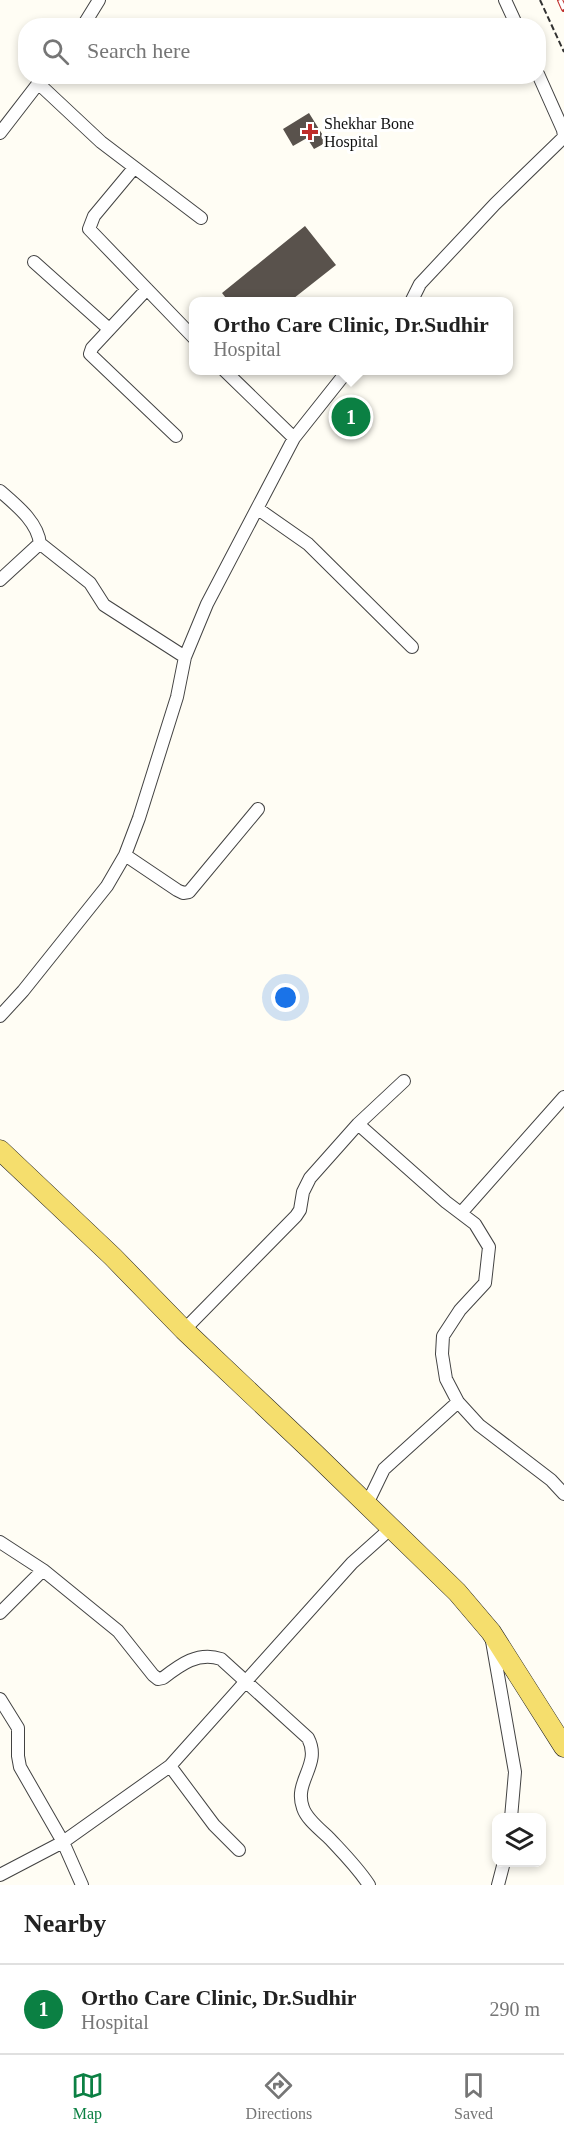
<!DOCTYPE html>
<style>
body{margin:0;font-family:Georgia,serif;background:#f2f2f2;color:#222}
.controls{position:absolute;right:18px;bottom:18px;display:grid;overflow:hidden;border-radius:12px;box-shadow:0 3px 9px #0003}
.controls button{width:54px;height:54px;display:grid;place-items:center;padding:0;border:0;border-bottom:2px solid #e0e0e0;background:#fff;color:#222;font:30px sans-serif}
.you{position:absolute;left:286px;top:998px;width:21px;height:21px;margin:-15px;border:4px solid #fff;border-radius:50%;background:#1a73e8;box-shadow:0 0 0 9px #1a73e833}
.badge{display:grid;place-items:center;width:39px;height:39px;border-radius:50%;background:#0b8043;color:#fff;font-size:20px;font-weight:700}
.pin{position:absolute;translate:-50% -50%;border:3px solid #fff;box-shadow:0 2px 6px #0006}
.popup{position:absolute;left:189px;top:297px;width:324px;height:78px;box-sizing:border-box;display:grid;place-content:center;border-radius:12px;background:#fff;filter:drop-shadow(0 2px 4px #0005);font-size:20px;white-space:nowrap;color:#767676}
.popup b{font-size:22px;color:#222}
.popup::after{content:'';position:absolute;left:50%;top:100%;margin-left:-12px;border:12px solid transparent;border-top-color:#fff}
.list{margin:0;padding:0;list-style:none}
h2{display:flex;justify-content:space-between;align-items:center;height:78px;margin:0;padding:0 24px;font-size:26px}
h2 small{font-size:20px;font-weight:400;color:#767676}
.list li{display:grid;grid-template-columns:39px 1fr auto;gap:18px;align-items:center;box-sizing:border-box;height:90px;padding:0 24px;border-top:2px solid #e0e0e0}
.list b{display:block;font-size:22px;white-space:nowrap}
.list p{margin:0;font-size:20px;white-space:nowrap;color:#767676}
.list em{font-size:20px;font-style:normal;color:#767676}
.icon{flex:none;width:33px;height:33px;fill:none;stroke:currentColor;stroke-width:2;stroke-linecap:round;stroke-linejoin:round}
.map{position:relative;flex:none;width:564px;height:1885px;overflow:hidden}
.search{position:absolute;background:#fff;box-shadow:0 3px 9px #0003;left:18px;right:18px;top:18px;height:66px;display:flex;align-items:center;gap:15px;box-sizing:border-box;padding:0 21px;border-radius:24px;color:#767676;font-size:22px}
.sheet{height:168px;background:#fff}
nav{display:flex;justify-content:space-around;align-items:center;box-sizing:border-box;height:84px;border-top:2px solid #e0e0e0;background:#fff;font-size:16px;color:#767676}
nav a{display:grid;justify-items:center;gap:3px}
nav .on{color:#0b8043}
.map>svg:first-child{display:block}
.building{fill:#59524c}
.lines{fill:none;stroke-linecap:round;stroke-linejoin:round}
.minor-casing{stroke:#434343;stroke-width:14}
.primary-casing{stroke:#212121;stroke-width:21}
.path{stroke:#323232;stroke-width:2;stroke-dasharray:6 3;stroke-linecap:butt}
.minor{stroke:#fff;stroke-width:12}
.primary{stroke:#f5de6d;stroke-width:20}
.rail-casing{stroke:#bf2d2a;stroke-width:6}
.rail{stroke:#fff;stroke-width:4;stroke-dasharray:11;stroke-linecap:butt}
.poi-dot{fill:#bf2d2a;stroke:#fff;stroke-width:2}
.labels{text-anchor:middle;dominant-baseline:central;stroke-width:6;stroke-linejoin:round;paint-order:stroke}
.poi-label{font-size:16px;fill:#101010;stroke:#fff;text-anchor:start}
</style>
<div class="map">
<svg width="564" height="1885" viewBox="0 0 564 1885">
<rect width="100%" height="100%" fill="#fffdf4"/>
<path class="building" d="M309 113 327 142 314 149 307 138 293 146 283 129Z
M305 226 336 265 289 302H229L222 293Z
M341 398 368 420 357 434 330 412Z"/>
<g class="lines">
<g class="minor-casing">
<path id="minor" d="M505 0 517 26
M83 26 99 0
M538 74 563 130 564 136
M39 84 101 142 201 218
M0 133 44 76
M134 168 94 216 89 229 194 338
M34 262 109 329
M147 289 92 348 90 354 176 436
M411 302 420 284 495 204 564 137
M224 370 294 438
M0 491C16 505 38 522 40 544
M258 509 308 544 412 647
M0 580 37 546 42 545 90 583 104 605 185 657
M125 855 177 890 183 893 189 892 258 809
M0 1016 23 991 107 886 125 855 139 818 177 697 185 657 207 604 294 438 348 370
M358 1124 446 1202 475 1224 489 1247 485 1283 460 1310 443 1336 442 1354 446 1379 458 1402 479 1425 551 1480 564 1494
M461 1213 564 1097
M184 1330 296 1216 300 1210 303 1192 310 1178 358 1124 404 1081
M367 1504 384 1469 458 1402
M0 1542 43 1570 118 1631 153 1675 158 1679 163 1678C180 1665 198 1651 221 1659L308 1738C322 1765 293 1781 303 1808 307 1820 321 1830 330 1839 344 1854 358 1868 369 1885
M0 1613 43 1570
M492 1641 515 1772 511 1818
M0 1699 18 1728V1756L20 1767 63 1842 82 1885
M170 1766 214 1825 239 1850
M0 1875 63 1842 170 1766 352 1563 390 1529
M498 1885 504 1862"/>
</g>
<g class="primary-casing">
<path id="primary" d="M0 1150 113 1257 184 1330 314 1453 457 1592 491 1632 564 1747"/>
</g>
<path class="path" d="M540 0 564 52"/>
<use href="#minor" class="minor"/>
<use href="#primary" class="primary"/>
<g class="rail-casing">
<path id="rail" d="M560 0 564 9"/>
</g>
<use href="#rail" class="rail"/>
</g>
<path class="poi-dot" d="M307 123h6v6h6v6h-6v6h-6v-6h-6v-6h6z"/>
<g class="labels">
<g class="poi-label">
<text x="324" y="123">Shekhar Bone<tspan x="324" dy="18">Hospital</tspan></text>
</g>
</g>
</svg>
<div class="controls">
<button><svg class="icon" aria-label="layers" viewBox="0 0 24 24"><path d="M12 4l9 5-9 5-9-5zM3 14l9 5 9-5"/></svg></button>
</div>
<div class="you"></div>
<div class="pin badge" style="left:351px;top:417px">1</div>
<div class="popup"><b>Ortho Care Clinic, Dr.Sudhir</b>Hospital</div>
<div class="search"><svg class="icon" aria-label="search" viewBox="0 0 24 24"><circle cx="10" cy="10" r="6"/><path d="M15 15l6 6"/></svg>Search here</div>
</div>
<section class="sheet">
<h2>Nearby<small></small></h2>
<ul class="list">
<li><span class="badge">1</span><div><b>Ortho Care Clinic, Dr.Sudhir</b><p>Hospital</p></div><em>290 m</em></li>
</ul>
</section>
<nav>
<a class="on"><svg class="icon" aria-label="map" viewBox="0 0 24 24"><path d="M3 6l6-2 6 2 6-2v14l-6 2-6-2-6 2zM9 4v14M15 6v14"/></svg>Map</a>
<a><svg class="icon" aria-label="directions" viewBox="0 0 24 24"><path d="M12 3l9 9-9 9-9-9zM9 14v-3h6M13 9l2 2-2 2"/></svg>Directions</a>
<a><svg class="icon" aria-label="saved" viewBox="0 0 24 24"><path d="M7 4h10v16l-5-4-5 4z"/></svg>Saved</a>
</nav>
